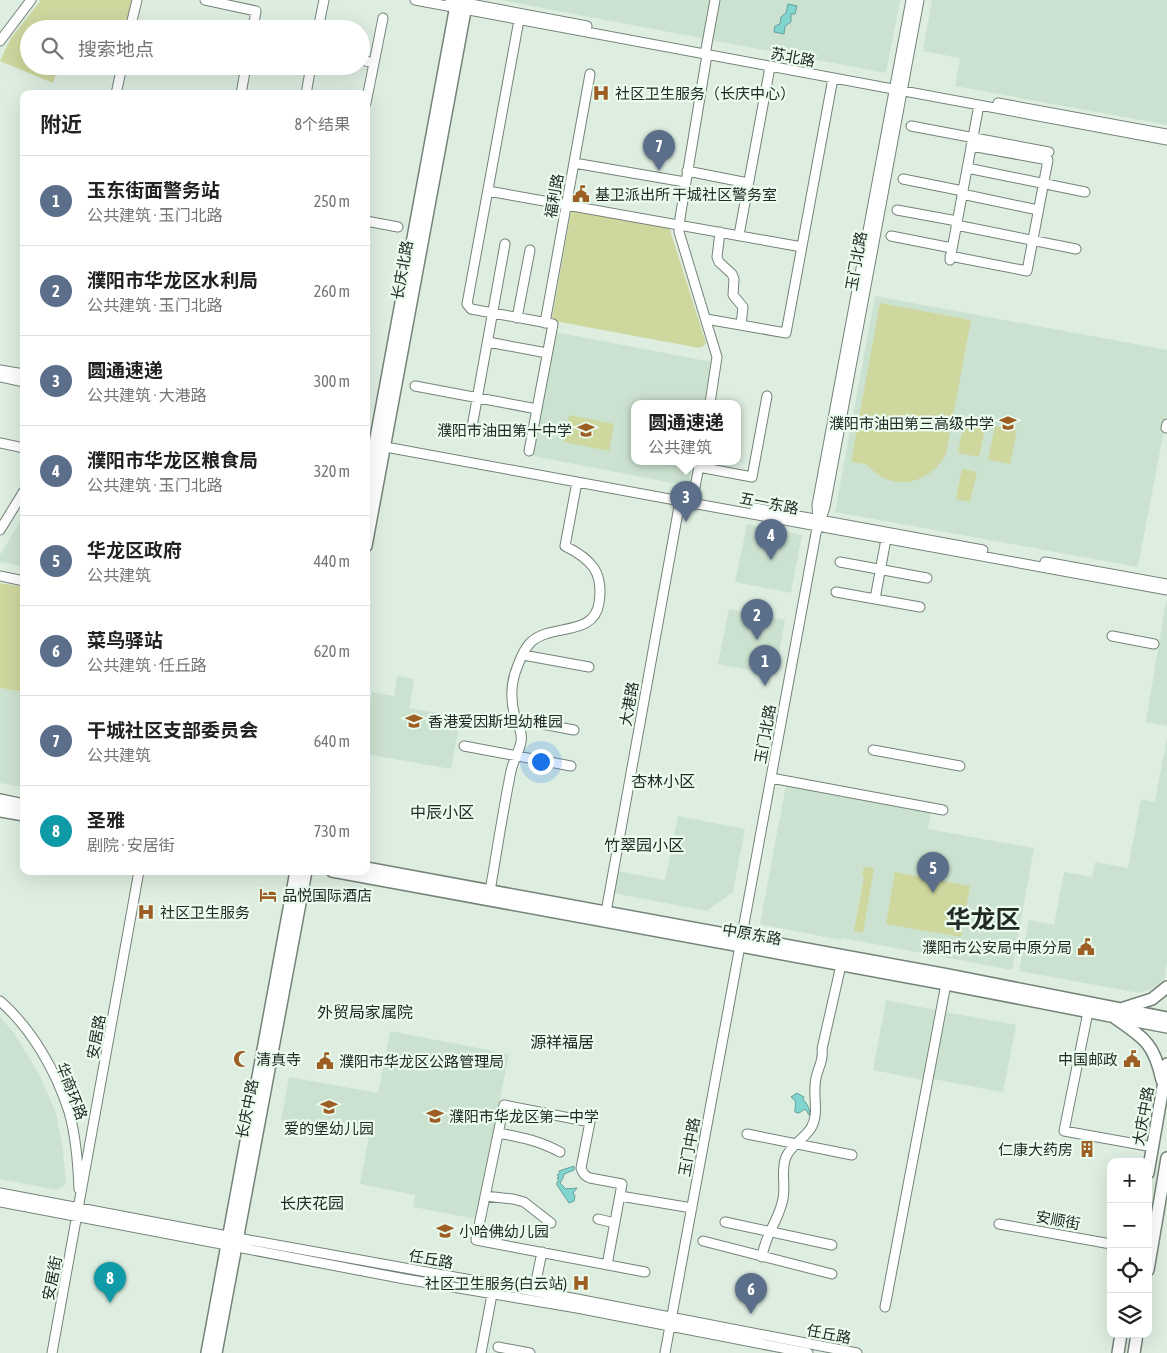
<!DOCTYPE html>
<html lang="zh">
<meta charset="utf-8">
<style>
body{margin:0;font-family:"Asap Condensed","Noto Sans SC",sans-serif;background:#f2f2f2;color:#222}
.controls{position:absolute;right:15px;bottom:15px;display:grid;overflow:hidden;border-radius:10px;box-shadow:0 5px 20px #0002}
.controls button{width:45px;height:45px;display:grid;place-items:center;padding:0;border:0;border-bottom:1px solid #e0e0e0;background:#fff;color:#222;font:25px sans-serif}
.you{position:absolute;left:540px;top:761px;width:18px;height:18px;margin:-12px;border:4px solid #fff;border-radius:50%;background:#1a73e8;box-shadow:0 0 0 8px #1a73e833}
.badge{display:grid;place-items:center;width:32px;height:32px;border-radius:50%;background:#9d5e24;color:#fff;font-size:16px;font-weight:700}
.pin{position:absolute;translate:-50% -41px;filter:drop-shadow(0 1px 2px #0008)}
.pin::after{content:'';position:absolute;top:26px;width:18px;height:15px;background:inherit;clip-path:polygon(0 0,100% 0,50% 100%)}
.popup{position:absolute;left:631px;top:400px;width:110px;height:65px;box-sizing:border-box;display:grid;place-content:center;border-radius:10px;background:#fff;filter:drop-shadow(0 1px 4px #0005);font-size:16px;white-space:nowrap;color:#767676}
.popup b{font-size:19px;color:#222}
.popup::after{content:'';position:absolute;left:50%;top:100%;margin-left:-10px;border:10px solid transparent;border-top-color:#fff}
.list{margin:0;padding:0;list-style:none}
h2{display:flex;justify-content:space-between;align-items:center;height:65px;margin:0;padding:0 20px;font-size:21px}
h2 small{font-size:16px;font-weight:400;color:#767676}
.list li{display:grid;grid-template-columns:32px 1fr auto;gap:15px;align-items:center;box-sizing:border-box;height:90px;padding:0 20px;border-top:1px solid #e0e0e0}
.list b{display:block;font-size:19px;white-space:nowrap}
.list p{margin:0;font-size:16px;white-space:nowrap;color:#767676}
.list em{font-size:16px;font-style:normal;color:#767676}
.icon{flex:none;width:28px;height:28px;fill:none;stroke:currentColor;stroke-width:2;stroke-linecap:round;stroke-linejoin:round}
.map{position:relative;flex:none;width:1167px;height:1353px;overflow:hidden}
.search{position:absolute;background:#fff;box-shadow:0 5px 20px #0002;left:20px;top:20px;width:350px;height:55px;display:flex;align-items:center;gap:12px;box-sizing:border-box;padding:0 18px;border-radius:28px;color:#767676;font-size:19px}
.panel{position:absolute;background:#fff;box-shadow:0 5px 20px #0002;left:20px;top:90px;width:350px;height:785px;border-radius:10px}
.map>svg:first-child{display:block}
.built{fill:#cce2d0}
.green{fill:#ced79e}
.water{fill:#81d5cf;stroke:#65a19c}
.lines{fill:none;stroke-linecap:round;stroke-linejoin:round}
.minor-casing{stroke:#748377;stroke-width:11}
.major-casing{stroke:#748377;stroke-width:14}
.minor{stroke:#fff;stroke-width:9}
.major{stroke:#fff;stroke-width:11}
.labels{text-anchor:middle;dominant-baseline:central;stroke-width:4.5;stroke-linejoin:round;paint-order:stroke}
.street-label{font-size:15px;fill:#232925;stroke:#eafcee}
.poi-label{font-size:15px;fill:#232925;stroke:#eafcee;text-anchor:start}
.neighbourhood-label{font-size:16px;fill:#232925;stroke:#eafcee}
.town-label{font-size:25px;font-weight:bold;fill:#232925;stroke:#eafcee}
</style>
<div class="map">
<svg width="1167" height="1353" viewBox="0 0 1167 1353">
<rect width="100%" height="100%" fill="#ddeee1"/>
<path class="built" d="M500 0H900L886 73Z
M932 0H1167V125L955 86 960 58 923 51Z
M875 296 1167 350V414L1138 567 835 512Z
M555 332 712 362 704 403H635V461H693L688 486 533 456Z
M24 515V566L0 562V555Z
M747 524 802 535 791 593 735 582Z
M1166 601H1167V726L1146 722Z
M729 609 785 620 775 675 718 664Z
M397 676 414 679 409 708 461 717 451 769 366 754V726L372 692 394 696Z
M0 688 24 692V787L0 783Z
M1167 737V963L1164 982 1154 988 1139 993 1019 971 1029 920 1054 925 1064 872 1092 877 1095 862 1128 868 1141 799 1155 802Z
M786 785 931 812 928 829 1034 848 1012 970 842 938 841 940 760 924Z
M678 816 745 829 733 892 707 911 613 893 617 871 665 880Z
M886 1000 936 1010 923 1080 873 1070Z
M946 1012 1016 1025 1003 1092 933 1079Z
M0 1017 14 1033 39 1074 56 1113 63 1150 66 1184 57 1190 0 1179Z
M390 1031 509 1054 476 1219 413 1207 415 1195 360 1184 369 1136 281 1121 289 1077 378 1093Z"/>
<path class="green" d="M41 0H133L126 29H29V66H58L53 83 0 61 11 38Z
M571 211 669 227 706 343 704 346 699 348 555 321 552 318Z
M880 303 971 320 946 454C934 477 907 490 882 477 876 474 872 469 867 465 863 463 856 463 851 462Z
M569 415 614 424 609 451 564 442Z
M964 420 986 424 979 457 958 453Z
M995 426 1017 430 1010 464 988 460Z
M962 469 977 472 970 502 956 499Z
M0 583 24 587V692L0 688Z
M864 867 874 868 863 933 854 931 864 877 862 876Z
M895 872 970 886 961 937 886 924Z"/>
<path class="water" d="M788 4 797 6 795 14H791V22L785 26 784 34 774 32 775 26 780 24 781 17 786 13Z
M797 1093 804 1097 803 1099C807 1104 810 1108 810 1116L805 1109 799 1113 795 1112C794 1106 799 1103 791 1097Z
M574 1166V1170L564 1174 563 1178 560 1183 566 1189 577 1188 573 1193 575 1196 574 1201 569 1203 557 1185V1182L559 1181 557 1178 559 1177 557 1175 560 1173 559 1171Z"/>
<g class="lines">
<g class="minor-casing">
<path id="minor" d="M205 0 256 11 253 29
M415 0 1167 140
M450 0 587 26
M519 20 467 304 471 309 553 324 529 451
M130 29 137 0
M318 29 324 0
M0 41 31 0
M706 49 715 0
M707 55 680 218 679 232 717 357 710 403
M361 60 374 63
M116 94 122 66
M241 94 246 66
M306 94 311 66
M366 103 383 18
M998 103 1167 134
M911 126 1049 152
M574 163 685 182
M967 168 1085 192
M687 171 748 183
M903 179 963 191
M488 191 802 247
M962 194 1038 210
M897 210 957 221
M366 221 398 227
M956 225 1076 249
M720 232 717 257 719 262 732 274 734 279 733 295 743 307 741 325
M739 235 770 67
M891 236 952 248
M950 256 1027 271 1048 160 971 146
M950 260 979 105
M517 318 530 250
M706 319 786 333 833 78
M545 323 590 74
M488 342 547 353
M0 370 24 374
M0 377 24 382
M415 386 537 409
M472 427 505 244
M1166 428 1167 424
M0 443 24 448
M366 445 384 448H391L1167 590
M699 467 752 477 767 396
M692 503 700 461
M755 508 983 550
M818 519 817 505 911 0
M0 530 24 491
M840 562 927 578
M1045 562 1167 584
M0 576 24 581
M836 592 920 607
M875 599 886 539
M1112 636 1154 644
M523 655 589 667
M516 719 574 730
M464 746 571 766
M873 750 960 766
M771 778 943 810
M490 891C497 851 503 810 511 771 513 761 519 752 521 742 523 733 518 725 515 717 510 699 511 681 518 665 521 657 526 647 531 642 552 623 594 637 599 603 604 572 591 559 565 546L577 482
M606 912 680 501
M0 1001C32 1029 56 1071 69 1112 76 1136 78 1163 79 1189
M1088 1012 1064 1131 1153 1147
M498 1133C521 1137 540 1141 560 1152
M747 1134 852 1155
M0 1193 238 1238 577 1299 857 1353
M485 1196 513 1199 524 1202 551 1223
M620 1196 692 1208
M0 1202 405 1279 577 1308 808 1353
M598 1219 615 1223
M725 1222 832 1245
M999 1224 1111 1244
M703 1241 832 1274
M762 1257C765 1235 777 1223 782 1203 787 1188 780 1171 786 1157 791 1145 804 1139 811 1128 820 1113 812 1095 816 1078 818 1067 824 1061 822 1049L841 965
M607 1265 622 1184 590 1178C585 1176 583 1174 581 1168L590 1122 504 1105 476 1240 645 1272
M534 1291 542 1252
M885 1307 946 984
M498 1347 530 1353
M52 1353 139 871
M481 1353 493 1289
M665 1353 816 533 825 507 919 0"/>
</g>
<g class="major-casing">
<path id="major" d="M366 492 457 0
M366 546 467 0
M0 800 24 805
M0 811 24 815
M366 868 948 975 1167 1018
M332 871 946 984 1167 1027
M1124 1008 1152 999 1167 987
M1115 1018C1144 1038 1154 1043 1162 1080
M1148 1173 1167 1064
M1148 1270 1167 1158
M207 1353 296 871
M216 1353 306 871
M1118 1353 1121 1334
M1134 1353 1137 1334"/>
</g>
<use href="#minor" class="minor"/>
<use href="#major" class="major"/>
</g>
<defs>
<g id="hospital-bare" transform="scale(1.35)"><path d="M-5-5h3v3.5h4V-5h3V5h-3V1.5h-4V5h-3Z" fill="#9d5e24" stroke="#eafcee" stroke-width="2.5" paint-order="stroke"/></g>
<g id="civic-bare" transform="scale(1.35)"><path d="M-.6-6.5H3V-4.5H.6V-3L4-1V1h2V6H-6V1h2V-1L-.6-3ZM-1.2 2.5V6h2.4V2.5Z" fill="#9d5e24" stroke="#eafcee" stroke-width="2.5" paint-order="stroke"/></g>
<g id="school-bare" transform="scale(1.35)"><path d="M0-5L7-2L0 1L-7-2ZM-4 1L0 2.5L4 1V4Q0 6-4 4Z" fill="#9d5e24" stroke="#eafcee" stroke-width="2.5" paint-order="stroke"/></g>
<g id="hotel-bare" transform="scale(1.35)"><path d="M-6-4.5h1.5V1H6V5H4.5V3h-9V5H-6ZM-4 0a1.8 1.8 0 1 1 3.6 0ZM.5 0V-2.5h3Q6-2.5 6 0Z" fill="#9d5e24" stroke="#eafcee" stroke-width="2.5" paint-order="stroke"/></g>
<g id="mosque-bare" transform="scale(1.35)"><path d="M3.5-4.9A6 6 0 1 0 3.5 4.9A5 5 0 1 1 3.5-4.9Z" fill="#9d5e24" stroke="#eafcee" stroke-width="2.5" paint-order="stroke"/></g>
<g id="building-bare" transform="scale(1.35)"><path d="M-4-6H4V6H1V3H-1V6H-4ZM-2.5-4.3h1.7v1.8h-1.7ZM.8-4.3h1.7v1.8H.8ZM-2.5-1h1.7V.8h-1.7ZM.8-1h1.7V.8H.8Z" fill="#9d5e24" stroke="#eafcee" stroke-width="2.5" paint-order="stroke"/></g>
</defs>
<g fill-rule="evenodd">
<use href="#hospital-bare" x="601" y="93"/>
<use href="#civic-bare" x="581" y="194"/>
<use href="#school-bare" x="1008" y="423"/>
<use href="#school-bare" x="586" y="430"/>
<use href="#school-bare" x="414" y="721"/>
<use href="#hotel-bare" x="268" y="895"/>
<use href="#hospital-bare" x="146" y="912"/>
<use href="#civic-bare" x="1086" y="947"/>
<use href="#mosque-bare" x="242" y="1059"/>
<use href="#civic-bare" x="1132" y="1059"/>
<use href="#civic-bare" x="325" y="1061"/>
<use href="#school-bare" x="329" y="1107"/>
<use href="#school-bare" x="435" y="1116"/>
<use href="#building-bare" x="1087" y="1149"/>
<use href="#school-bare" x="445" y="1231"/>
<use href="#hospital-bare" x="581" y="1283"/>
</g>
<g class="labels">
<g class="street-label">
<text transform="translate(793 57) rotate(11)">苏北路</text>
<text transform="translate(554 196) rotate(-80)">福利路</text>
<text transform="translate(856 261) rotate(-80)">玉门北路</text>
<text transform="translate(402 270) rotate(-80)">长庆北路</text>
<text transform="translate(769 503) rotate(11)">五一东路</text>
<text transform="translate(629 704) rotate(-80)">大港路</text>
<text transform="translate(765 734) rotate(-80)">玉门北路</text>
<text transform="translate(752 934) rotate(10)">中原东路</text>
<text transform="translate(96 1037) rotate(-80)">安居路</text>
<text transform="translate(72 1091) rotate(69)">华商环路</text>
<text transform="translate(247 1109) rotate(-79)">长庆中路</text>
<text transform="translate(1143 1116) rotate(-80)">大庆中路</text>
<text transform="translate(689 1147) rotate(-80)">玉门中路</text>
<text transform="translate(1058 1220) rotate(10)">安顺街</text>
<text transform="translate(431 1259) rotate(10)">任丘路</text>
<text transform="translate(52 1278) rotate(-79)">安居街</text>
<text transform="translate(829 1334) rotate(11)">任丘路</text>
</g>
<g class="poi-label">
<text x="615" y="93">社区卫生服务（长庆中心）</text>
<text x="595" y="194">基卫派出所 干城社区警务室</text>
<text x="994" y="423" text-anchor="end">濮阳市油田第三高级中学</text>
<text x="572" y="430" text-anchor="end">濮阳市油田第十中学</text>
<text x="428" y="721">香港爱因斯坦幼稚园</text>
<text x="282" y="895">品悦国际酒店</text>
<text x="160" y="912">社区卫生服务</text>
<text x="1072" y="947" text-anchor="end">濮阳市公安局中原分局</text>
<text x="256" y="1059">清真寺</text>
<text x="1118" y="1059" text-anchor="end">中国邮政</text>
<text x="339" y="1061">濮阳市华龙区公路管理局</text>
<text x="449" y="1116">濮阳市华龙区第一中学</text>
<text x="329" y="1128" text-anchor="middle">爱的堡幼儿园</text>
<text x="1073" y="1149" text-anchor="end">仁康大药房</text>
<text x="459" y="1231">小哈佛幼儿园</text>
<text x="567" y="1283" text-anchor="end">社区卫生服务(白云站)</text>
</g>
<g class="neighbourhood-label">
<text x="663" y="781">杏林小区</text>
<text x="442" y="812">中辰小区</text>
<text x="644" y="845">竹翠园小区</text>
<text x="365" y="1012">外贸局家属院</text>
<text x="562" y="1042">源祥福居</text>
<text x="312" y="1203">长庆花园</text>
</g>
<g class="town-label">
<text x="983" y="919">华龙区</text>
</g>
</g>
</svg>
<div class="controls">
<button>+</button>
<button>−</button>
<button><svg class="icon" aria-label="locate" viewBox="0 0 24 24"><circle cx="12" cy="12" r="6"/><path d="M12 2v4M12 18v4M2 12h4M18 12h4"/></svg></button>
<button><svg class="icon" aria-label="layers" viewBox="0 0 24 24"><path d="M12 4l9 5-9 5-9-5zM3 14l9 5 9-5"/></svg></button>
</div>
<div class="you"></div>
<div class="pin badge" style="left:765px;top:686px;background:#5c6f8a">1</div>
<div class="pin badge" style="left:757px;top:640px;background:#5c6f8a">2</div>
<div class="pin badge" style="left:686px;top:522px;background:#5c6f8a">3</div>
<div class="popup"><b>圆通速递</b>公共建筑</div>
<div class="pin badge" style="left:771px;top:560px;background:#5c6f8a">4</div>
<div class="pin badge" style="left:933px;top:893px;background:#5c6f8a">5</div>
<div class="pin badge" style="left:751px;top:1314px;background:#5c6f8a">6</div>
<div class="pin badge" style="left:659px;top:171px;background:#5c6f8a">7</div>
<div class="pin badge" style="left:110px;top:1303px;background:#0f9aa8">8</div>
<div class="search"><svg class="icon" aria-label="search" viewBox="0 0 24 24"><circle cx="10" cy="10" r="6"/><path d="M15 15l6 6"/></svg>搜索地点</div>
<section class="panel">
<h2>附近<small>8个结果</small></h2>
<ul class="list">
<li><span class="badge" style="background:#5c6f8a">1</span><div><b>玉东街面警务站</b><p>公共建筑 · 玉门北路</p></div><em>250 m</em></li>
<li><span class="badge" style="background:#5c6f8a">2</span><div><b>濮阳市华龙区水利局</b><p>公共建筑 · 玉门北路</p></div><em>260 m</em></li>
<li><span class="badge" style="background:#5c6f8a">3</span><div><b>圆通速递</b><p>公共建筑 · 大港路</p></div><em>300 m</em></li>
<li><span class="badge" style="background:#5c6f8a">4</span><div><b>濮阳市华龙区粮食局</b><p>公共建筑 · 玉门北路</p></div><em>320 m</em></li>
<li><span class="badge" style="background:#5c6f8a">5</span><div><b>华龙区政府</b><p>公共建筑</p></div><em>440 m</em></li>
<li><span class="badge" style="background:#5c6f8a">6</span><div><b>菜鸟驿站</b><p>公共建筑 · 任丘路</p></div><em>620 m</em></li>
<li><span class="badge" style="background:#5c6f8a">7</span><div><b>干城社区支部委员会</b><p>公共建筑</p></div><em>640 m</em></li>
<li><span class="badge" style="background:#0f9aa8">8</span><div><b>圣雅</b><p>剧院 · 安居街</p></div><em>730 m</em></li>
</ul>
</section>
</div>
